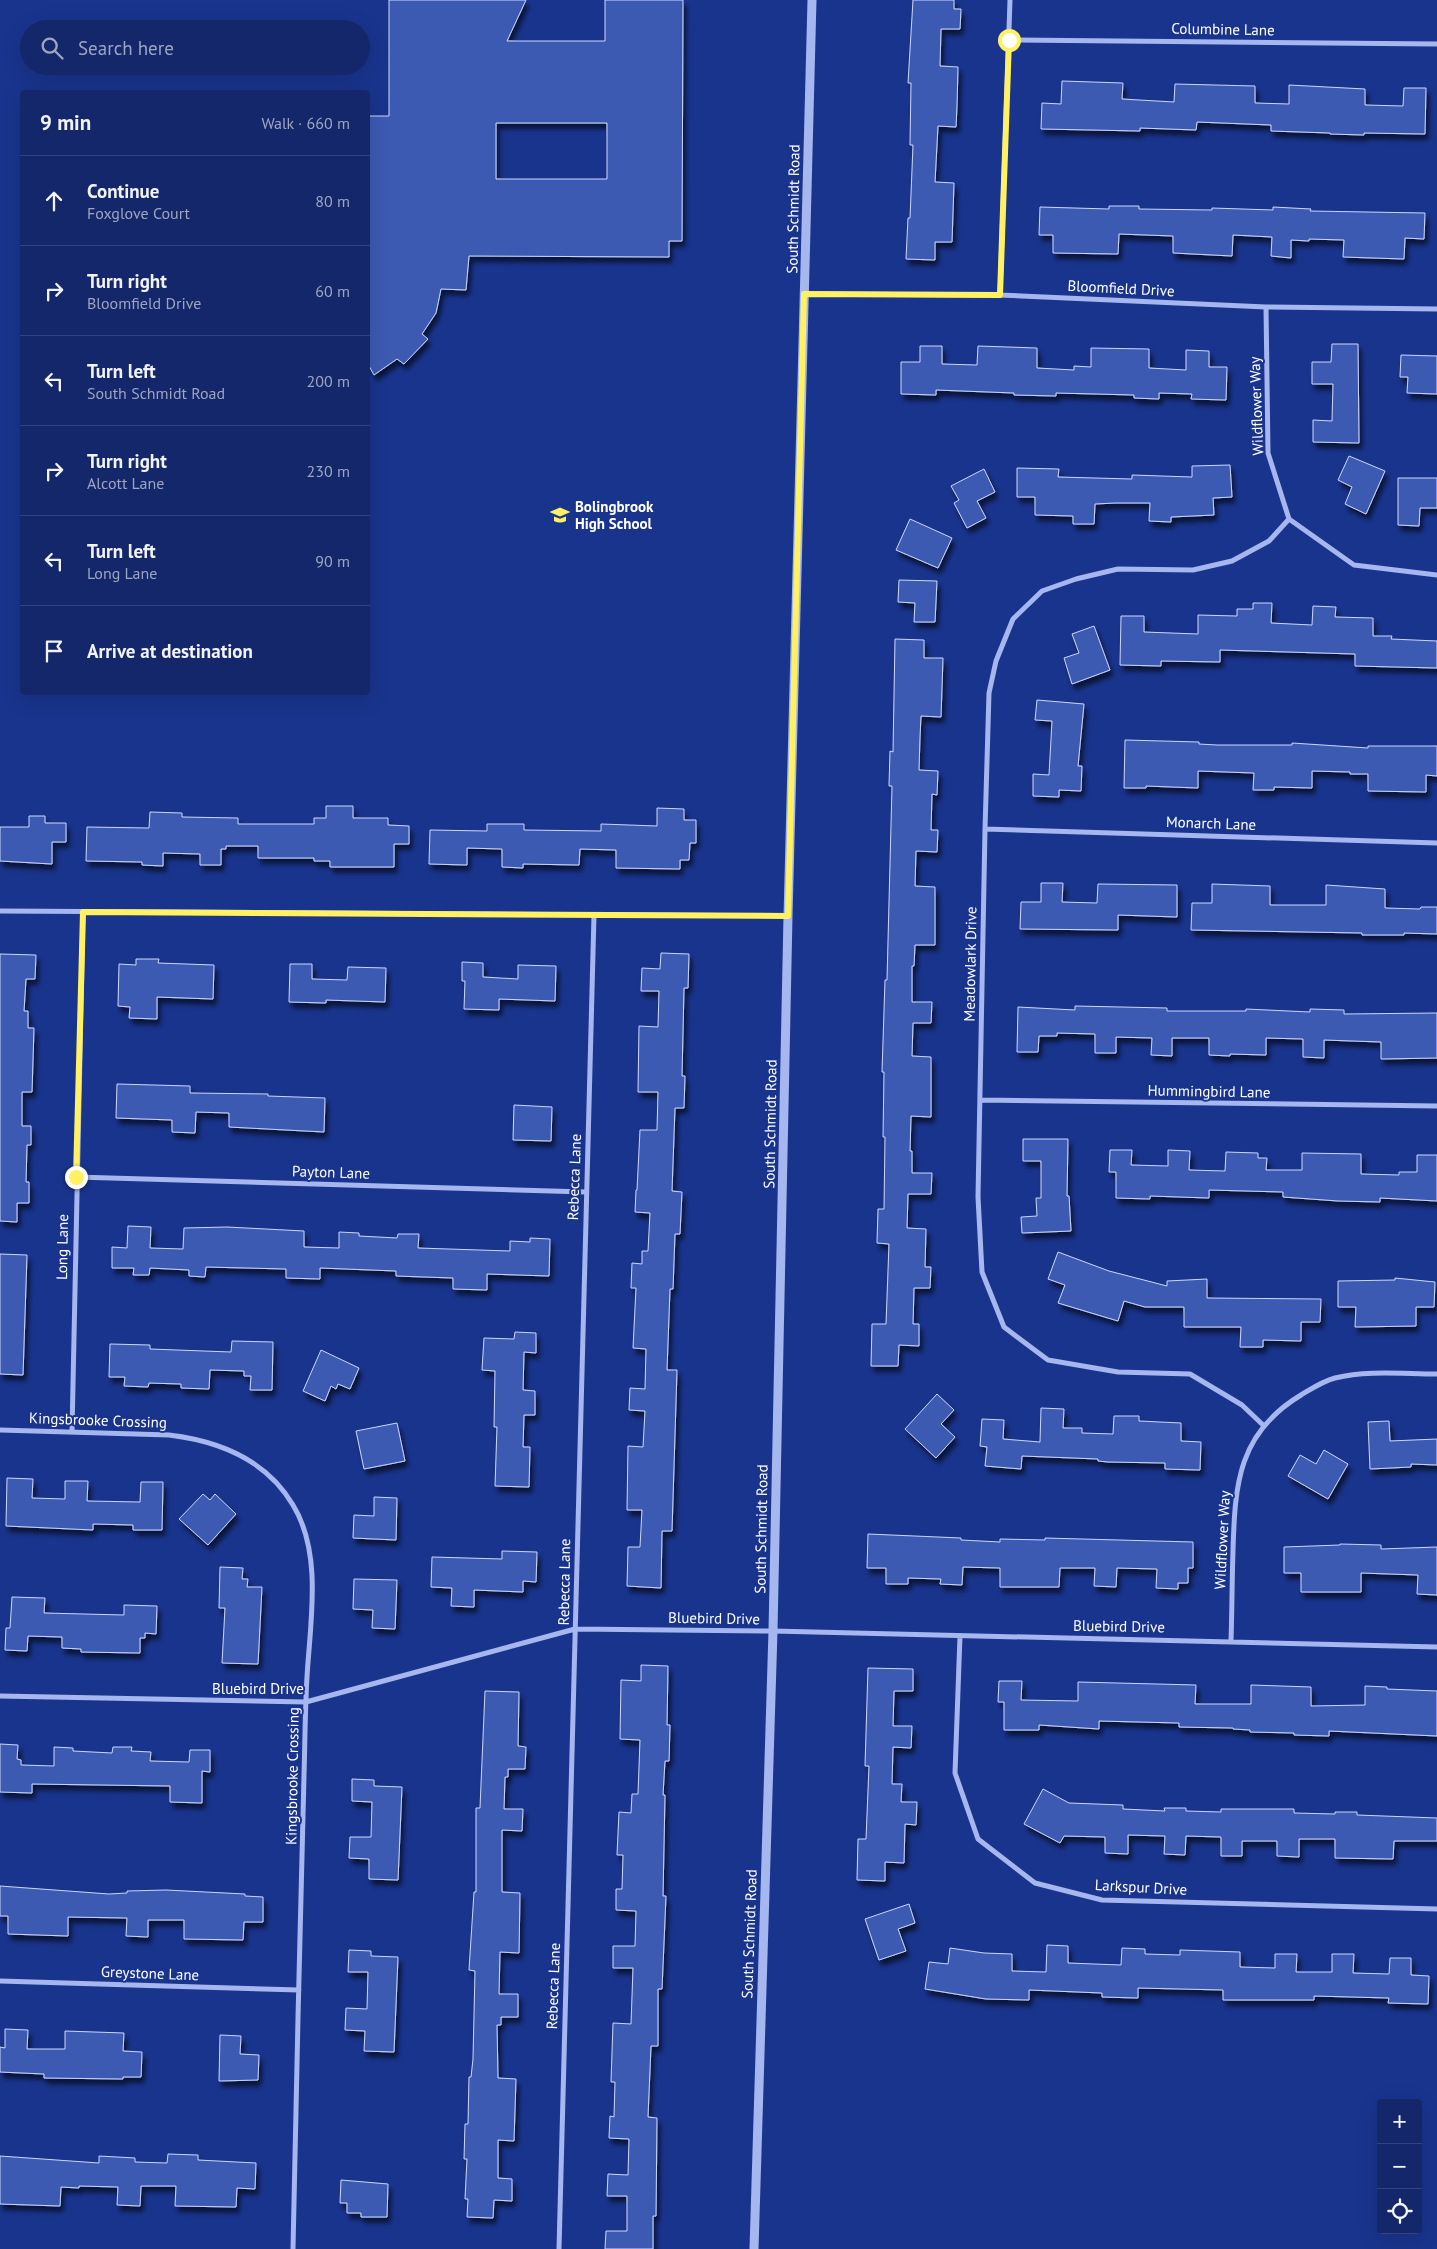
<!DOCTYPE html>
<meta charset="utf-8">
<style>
body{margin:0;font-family:"PT Sans",sans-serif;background:#1c2f70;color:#f1f3f6}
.controls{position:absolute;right:15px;bottom:15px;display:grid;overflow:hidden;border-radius:5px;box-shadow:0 5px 20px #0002}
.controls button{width:45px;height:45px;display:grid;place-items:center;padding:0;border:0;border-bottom:1px solid #32447e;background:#13276a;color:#f1f3f6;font:25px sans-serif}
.stop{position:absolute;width:15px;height:15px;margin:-11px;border:4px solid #fff162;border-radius:50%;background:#fff}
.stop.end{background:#fff162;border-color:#fff;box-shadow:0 1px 5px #0008}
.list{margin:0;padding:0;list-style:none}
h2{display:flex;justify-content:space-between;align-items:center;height:65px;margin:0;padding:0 20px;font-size:21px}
h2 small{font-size:16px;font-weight:400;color:#9da5c1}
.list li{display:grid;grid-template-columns:32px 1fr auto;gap:15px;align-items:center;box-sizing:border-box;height:90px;padding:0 20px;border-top:1px solid #32447e}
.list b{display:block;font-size:19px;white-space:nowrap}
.list p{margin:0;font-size:16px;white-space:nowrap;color:#9da5c1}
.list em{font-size:16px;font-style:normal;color:#9da5c1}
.icon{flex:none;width:28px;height:28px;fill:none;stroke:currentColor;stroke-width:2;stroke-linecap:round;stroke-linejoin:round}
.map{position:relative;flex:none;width:1437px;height:2249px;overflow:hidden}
.search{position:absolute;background:#13276a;box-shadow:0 5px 20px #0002;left:20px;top:20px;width:350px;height:55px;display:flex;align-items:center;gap:12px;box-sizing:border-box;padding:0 18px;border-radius:28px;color:#9da5c1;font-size:19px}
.panel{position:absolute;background:#13276a;box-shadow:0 5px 20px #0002;left:20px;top:90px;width:350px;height:605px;border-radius:5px}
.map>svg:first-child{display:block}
.building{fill:#3e5ab3;stroke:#cbd7fa;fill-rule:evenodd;filter:url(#shadow)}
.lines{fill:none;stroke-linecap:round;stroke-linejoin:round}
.minor{stroke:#a5b7ee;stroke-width:5}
.tertiary{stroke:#a5b7ee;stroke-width:9}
.route{stroke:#fff162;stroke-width:6}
.labels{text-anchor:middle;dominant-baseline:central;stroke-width:4;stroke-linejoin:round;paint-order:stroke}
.street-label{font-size:15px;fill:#fff;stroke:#19348d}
.poi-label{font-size:15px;font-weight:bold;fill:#fff;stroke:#19348d;text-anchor:start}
</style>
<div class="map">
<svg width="1437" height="2249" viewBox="0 0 1437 2249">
<defs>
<filter id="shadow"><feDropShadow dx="3" dy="5.5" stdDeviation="2.5" flood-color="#0009"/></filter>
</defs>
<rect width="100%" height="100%" fill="#19348d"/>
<path class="building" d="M389 0H526L507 41H605V0H683L682 241H669V257L469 256 466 290 441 289 436 313 422 334 428 339 404 364 397 359 374 375 368 364V116H389ZM496 123H607V179H496Z
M913 0H954V9H961L960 29H941L940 66 958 67 957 106 956 127 938 126 935 182 954 183 952 242H935V260L906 259 908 218H910L913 145H910L911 83H908Z
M1062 81 1123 83 1122 99 1174 102 1175 84 1255 86V103L1289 104V85L1365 89V105L1403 106 1404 88H1426L1425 134 1364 133V135L1330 134V133L1271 131V125L1197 122 1196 130 1140 128V131L1041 129 1042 103 1061 104Z
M1109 206H1139V209L1212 210V208L1273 210V207L1311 209 1310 211 1425 213 1424 239 1405 238 1404 259 1343 257 1344 240 1309 239V241L1291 240V258L1271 256 1272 237 1233 235 1232 256 1173 253V236L1119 234 1118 254 1053 253V235H1039L1040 207 1109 209Z
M1332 344H1358L1359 443 1313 442V420L1332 421 1333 384H1312V362H1331Z
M920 346H942V364L977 365 978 346 1037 348V368L1074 370V366L1091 367V348L1149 349V368L1186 370V350L1209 351V367H1227L1226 400 1191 399 1192 394 1159 393V399L1134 398V395L1056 393V396L1014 395V393L936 390V395L901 394V362H920Z
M1401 355 1437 356V394L1407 393 1408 377H1400Z
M1349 456 1385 471 1366 514 1345 504 1352 487 1338 480Z
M1230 465 1232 497 1213 498 1214 515 1171 517V522L1149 521 1150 503H1115L1095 504 1094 524H1073V516L1035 515V497H1017V468L1059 469 1058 477 1132 479V475L1192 477V466Z
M984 469 995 492 977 501 986 518 967 528 954 503 959 500 951 486Z
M1398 478H1437V508H1420L1419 526 1398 525Z
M910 519 952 538 938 568 896 550Z
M899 580 937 581 935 622H914L915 603 898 602Z
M1253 603H1272L1271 623 1312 625 1313 606 1336 607 1335 617 1373 618V636H1392L1391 639 1437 641V668L1355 666V654L1220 650V662L1161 661V666L1120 665 1121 616H1144V632L1198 634V615L1237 616V609H1253Z
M1094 626 1110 670 1072 684 1064 658 1079 653 1072 634Z
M895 639 924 640V658H943L941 717 921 716 920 737 919 770 938 771 937 795 932 794 931 830H938L937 852 916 851 915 886 935 887V945H915L914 966H912V1002H932L931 1023H913L912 1056 931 1057V1117L911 1116 910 1151H912V1173H932L931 1194H908L907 1228 926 1229 925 1267H931L930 1288H914L913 1324H919V1346L899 1345 898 1366H871L872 1324H886L889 1244 877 1243 878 1209H884L885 1137H883L884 1072H882L885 980H887L892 786H889L890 751 893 752Z
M1037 700 1084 704 1078 766H1082L1081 791 1059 790V797L1033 796V774L1049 775 1052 721 1035 720Z
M1125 740 1199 742V744L1217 745H1292V743L1368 748V746H1437V776L1426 775V792L1368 791V774H1350V772L1312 771V788L1274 787V790H1253L1254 773 1198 771V788L1146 786V788H1124Z
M326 806H353V818H388V825L409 826V844H394V867H330V861H314V858H258V846H226V849H221V865H200V854L163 853V866L142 865V862L86 861 87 827 149 828 150 812 182 813V817L238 818V824H314V818H326Z
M657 808 684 809V820H696V843H690L689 860H680V869L616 868V850L580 849 579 865 523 864V868L502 867V849L467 848V865L429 864 430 830 487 831V824H524V830L601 831V824L657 826Z
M29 816H45V823H66V842H52V864L0 861V827H29Z
M1041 883H1063L1062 902 1097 903 1098 884 1177 885V917L1118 915V930L1020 929 1021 902H1041Z
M1212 884 1270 886V905H1326V885L1385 889V908L1420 909 1421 907H1437V934L1404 933V935H1362V933L1191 930 1192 903H1212Z
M661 953 689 954 688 988H684L682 1076H685L684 1108H675L672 1191 682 1192 680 1234H675L673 1289H670L667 1370H677L672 1531H662L661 1588 627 1586 628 1547H640L642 1510H627L628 1446 643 1447 645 1411 629 1410 630 1388 645 1389 646 1349 633 1348 636 1288H631L632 1263 642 1264V1251H648L650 1213 635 1212 636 1190H637L640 1130H657L658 1092H638L639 1026 658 1027 659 991H641L642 968 660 969Z
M0 954 36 955 35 979H26L24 1011H28V1028H34L32 1092H22V1126H31V1145H27L26 1182H29V1203H17V1222L0 1221Z
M136 959H159L158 963 214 965 213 999 157 997V1019L129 1018 130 1007 118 1006 119 964 136 965Z
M462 962 483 963V977L518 979V965L556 966 555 1001 499 999V1010L464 1009 465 981H462Z
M290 964H312V979L347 980 348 967 386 968 385 1002 326 1000V1003L289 1002Z
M1075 1006 1167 1008V1011H1246V1009L1310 1012V1009L1344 1010V1014L1437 1013V1058L1381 1059V1042L1324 1040V1058L1303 1057V1039L1266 1038V1055L1230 1054V1056L1209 1055V1038H1172V1056L1151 1055 1152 1038 1116 1037V1053H1095V1034L1057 1033V1036H1039L1038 1052H1017L1018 1007 1075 1010Z
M117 1084 190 1086V1093L268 1094V1096L325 1098 324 1132 229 1127V1113L196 1112 195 1133 172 1132V1120L116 1118Z
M514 1105 552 1107 551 1141 513 1140Z
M1023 1139H1068L1067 1196H1069L1071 1231 1022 1233 1021 1217 1037 1216 1036 1198H1041V1161H1023Z
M1110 1150H1132L1131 1165 1168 1166V1150L1190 1151 1189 1170 1225 1171 1226 1152 1258 1153V1158H1267L1266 1170H1302V1153L1361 1154V1174L1399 1175V1172H1417V1155H1437V1201L1380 1198V1202L1338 1201 1283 1197V1192L1209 1190V1198L1150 1196V1199L1116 1198V1172H1109Z
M128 1226 151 1227 150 1248 183 1249 184 1228 227 1227 304 1231V1247L339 1248V1232L359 1233V1236L397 1238 398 1234H419L418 1248 510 1251V1241L530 1242V1238L550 1239 549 1276 487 1274V1290L453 1289V1278L396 1276V1271L320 1268V1279L286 1278V1269L206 1267 205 1277 189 1276V1270L150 1268 149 1275H133L134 1268H112V1247L127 1248Z
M1058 1252 1109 1271 1167 1286V1281L1207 1279V1298L1321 1299 1320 1322H1301V1341L1263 1340V1347H1240L1241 1327H1184V1307H1145L1124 1301 1118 1321 1058 1303 1065 1285 1048 1279Z
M0 1254 27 1255 23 1375 0 1374Z
M1395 1278 1435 1282 1434 1307H1416V1326L1355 1327 1356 1307H1338V1281L1395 1280Z
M515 1332 536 1333V1353L524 1352 523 1390 535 1391V1415H524L523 1447H530L529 1487 495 1486 497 1427H494L495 1371 482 1370 484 1338 514 1339Z
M232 1341 273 1342 272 1390H250L251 1376H244V1371L210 1370 209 1389 181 1388V1384L149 1383 148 1387 124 1386 125 1377H109L110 1344 150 1345V1349L231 1352Z
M321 1350 359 1368 350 1389 338 1384 336 1389 331 1386 325 1401 303 1391Z
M937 1394 954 1410 941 1424 955 1437 936 1458 905 1429Z
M1041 1408 1064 1409 1063 1428H1082V1433L1113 1434 1114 1416H1139V1421L1181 1423V1441L1201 1442 1200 1470 1165 1469V1463L1108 1462 1098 1461V1459L1022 1456 1021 1469 985 1466 987 1447 980 1446 982 1419 1004 1420 1003 1439 1040 1442Z
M1389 1421 1390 1441 1437 1439V1465L1411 1464V1467L1370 1469 1368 1422Z
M397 1423 405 1461 364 1469 356 1431Z
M1324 1450 1348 1464 1328 1499 1288 1476 1300 1455 1316 1464Z
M7 1478 33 1479 32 1498 65 1499V1481H88L87 1501 140 1502 141 1482H163L162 1530H133V1525L93 1524V1530L6 1526Z
M203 1494 210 1500 215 1494 236 1514 208 1545 179 1519Z
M374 1497 397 1498 396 1540 353 1538 354 1515 374 1516Z
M868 1534 961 1538V1540L1000 1542V1539L1045 1540V1538L1193 1542V1568H1188V1583H1178V1589L1156 1588 1157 1569 1117 1568 1116 1587 1094 1586 1095 1568H1060L1059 1587H1000V1568L963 1567 962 1585 940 1584 941 1579 908 1578V1584H886V1568H867Z
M1340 1544 1381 1545V1549L1437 1547V1595L1417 1594 1418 1575 1361 1573V1592H1301V1573H1284V1547L1340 1545Z
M502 1551 537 1552 536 1582 523 1581V1592L474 1590V1607L451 1606 452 1588 431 1587 432 1557 502 1559Z
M220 1567 243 1568 242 1579H248L247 1587H262L258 1664 222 1663 225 1608H219Z
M354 1579 397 1580 395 1629 372 1628 373 1610 353 1609Z
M12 1597 45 1598 44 1613 124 1615V1605L157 1606 156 1634 145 1633V1638H140V1653L81 1652V1649L62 1648V1637L28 1636 27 1651 5 1650 6 1628H10Z
M641 1665 668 1666 667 1725H670L669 1761H665L663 1795H665L663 1896H666L662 1989H658V2046H651L648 2117 657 2118 656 2216H653V2249H605L606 2231H627V2196H607L608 2174 628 2175 629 2139 609 2138 610 2116 614 2117 615 2082H611L613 2023 631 2024 633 1968H613V1946H635L636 1911 616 1910V1889H622L623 1855H617L619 1812 631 1813 632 1794H638L640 1740 620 1739 621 1680 641 1681Z
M868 1668 913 1669V1691H894L893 1726H912L911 1748 893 1747 892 1784H902L901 1802H917L916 1825 905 1824 904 1863 885 1862V1881L857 1880 858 1839H866L869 1766H865Z
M999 1681H1022L1021 1700 1078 1701V1682L1196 1685 1195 1704H1251V1685L1311 1687V1706L1365 1705V1686L1387 1687V1689L1437 1691V1736L1329 1731V1736L1294 1735V1733L1250 1732V1730L1233 1729V1728L1179 1727V1723L1099 1721V1729L1039 1725V1730H1004V1702H998Z
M485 1691 519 1692 518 1746 526 1747 525 1769H508V1777H505L504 1809H523L522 1831 502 1830V1892L520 1893 519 1953 500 1952 499 1994H518V2017H501V2025H497L498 2078 516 2079 514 2141 498 2140V2178L512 2179V2201L494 2200 493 2218 467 2217 468 2199H465L467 2159H464L465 2124H468L469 2077H471L473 2059 475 1971 469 1970 474 1892H476V1808H480Z
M0 1744 18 1745 17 1759 21 1760V1765L54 1766V1747L73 1748V1751L112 1753 113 1747H132L131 1751 151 1752 150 1761 189 1762 190 1750H210V1772L202 1771V1803L170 1802V1786L32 1784V1793L0 1792Z
M352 1779 374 1780V1786L402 1787 398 1880 369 1879V1859L349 1858 350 1837H371L372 1802 352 1801Z
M1043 1789 1069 1803 1123 1805V1809L1165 1811 1164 1808H1186V1811L1221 1812V1809H1294V1813L1335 1814V1812H1357V1815L1437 1818V1841H1394L1393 1859 1335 1858V1839H1299V1857L1277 1856V1841H1242V1856H1221V1837L1186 1836 1185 1855 1164 1854 1165 1836 1128 1835V1854L1105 1853V1837L1064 1836 1060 1843 1024 1824Z
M0 1886 109 1894 127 1893V1891L166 1890 245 1894V1896L263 1897V1922H244L243 1940 184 1939V1920H148V1937L126 1936 127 1918 68 1917V1936L8 1934V1916H0Z
M909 1904 915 1923 898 1929 906 1951 879 1960 865 1919Z
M1047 1945 1068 1946V1963L1121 1965 1122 1948 1145 1949V1954L1180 1955V1950L1240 1952V1967L1275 1968V1954H1297L1296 1972H1332V1954H1354L1353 1973 1389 1974 1390 1958H1411V1975L1429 1976 1428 2004 1388 2003 1389 1998 1314 1996V2000H1223V1990L1138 1988V1998L1102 1997V1993L1029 1990V2000L986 1999 925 1989 929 1962 948 1964 950 1948 984 1953 1012 1954V1971L1046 1972Z
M349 1950 371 1951V1956L398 1957 394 2052 364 2051 365 2031 345 2030 346 2008 367 2009 368 1972H348Z
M5 2029 28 2030 27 2049H65V2031L124 2033 123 2051 142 2052 141 2077H123V2079L44 2078V2074L0 2072V2047L5 2048Z
M220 2035 241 2036 240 2054 259 2055 258 2080 219 2081Z
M168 2154 198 2155V2160L256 2163 255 2189 237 2188 236 2207 175 2206 176 2186H141L140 2206 117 2205 118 2187 79 2186V2188L61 2187 60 2206 0 2204V2156L99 2163V2156L135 2158V2162L167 2163Z
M341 2180 388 2184 387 2217H361V2213H347V2203H340Z"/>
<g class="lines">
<path class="minor" d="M1009 40 1437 44
M804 294 1000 295 1266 307 1437 309
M1000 295 1010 0
M1266 307 1268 453 1289 519 1354 565 1437 575
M985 829 1437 843
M0 911 788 916
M981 1100 1437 1106
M76 1177 586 1192
M1263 1425 1242 1405 1190 1374 1118 1372 1048 1360 1004 1327 982 1272 978 1197 985 829 989 693 996 661 1013 619 1042 591 1076 579 1118 569 1193 570 1232 561 1269 541 1289 519
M0 1430 169 1435C219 1441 266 1459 293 1505 323 1554 310 1623 307 1677 305 1710 305 1743 304 1776 300 1934 296 2091 293 2249
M72 1432 83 912
M960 1636 955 1773 978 1839 1035 1883 1102 1900 1437 1909
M1231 1641C1232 1611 1232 1580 1233 1550 1235 1484 1238 1433 1301 1395 1311 1389 1323 1381 1335 1378 1368 1370 1403 1374 1437 1374
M0 1696 306 1702 575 1629 773 1631 1437 1647
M0 1981 299 1990
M559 2249 594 915"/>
<path class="tertiary" d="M754 2249 773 1631 788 916 812 0"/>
</g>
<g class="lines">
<path class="route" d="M76 1177 83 912 788 916 804 294 1000 295 1009 40"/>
</g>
<defs>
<g id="school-bare" transform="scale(1.5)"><path d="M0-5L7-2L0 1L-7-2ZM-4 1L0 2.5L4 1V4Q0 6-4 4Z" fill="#fff162" stroke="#19348d" stroke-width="2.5" paint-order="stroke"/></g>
</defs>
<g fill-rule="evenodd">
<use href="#school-bare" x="560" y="515"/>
</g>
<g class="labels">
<g class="street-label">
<text transform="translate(1223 29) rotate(1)">Columbine Lane</text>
<text transform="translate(793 209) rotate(-89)">South Schmidt Road</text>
<text transform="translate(1121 288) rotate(3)">Bloomfield Drive</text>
<text transform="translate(1256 406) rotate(-92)">Wildflower Way</text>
<text transform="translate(1211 823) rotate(2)">Monarch Lane</text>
<text transform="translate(970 964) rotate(-89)">Meadowlark Drive</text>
<text transform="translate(1209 1091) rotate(1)">Hummingbird Lane</text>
<text transform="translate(770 1124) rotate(-89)">South Schmidt Road</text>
<text transform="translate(331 1172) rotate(2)">Payton Lane</text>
<text transform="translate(574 1177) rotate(-88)">Rebecca Lane</text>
<text transform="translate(62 1247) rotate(-89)">Long Lane</text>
<text transform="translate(98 1420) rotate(2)">Kingsbrooke Crossing</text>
<text transform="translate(761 1529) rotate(-89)">South Schmidt Road</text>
<text transform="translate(1222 1540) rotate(-87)">Wildflower Way</text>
<text transform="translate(564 1582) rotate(-89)">Rebecca Lane</text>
<text transform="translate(714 1618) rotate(1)">Bluebird Drive</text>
<text transform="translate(1119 1626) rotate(1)">Bluebird Drive</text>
<text x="258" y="1688">Bluebird Drive</text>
<text transform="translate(292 1776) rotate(-89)">Kingsbrooke Crossing</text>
<text transform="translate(1141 1887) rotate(3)">Larkspur Drive</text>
<text transform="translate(749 1934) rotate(-88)">South Schmidt Road</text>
<text transform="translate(150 1973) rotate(2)">Greystone Lane</text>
<text transform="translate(553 1986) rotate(-88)">Rebecca Lane</text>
</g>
<g class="poi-label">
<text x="575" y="506">Bolingbrook<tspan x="575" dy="17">High School</tspan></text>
</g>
</g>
</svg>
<div class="controls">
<button>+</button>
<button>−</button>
<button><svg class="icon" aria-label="locate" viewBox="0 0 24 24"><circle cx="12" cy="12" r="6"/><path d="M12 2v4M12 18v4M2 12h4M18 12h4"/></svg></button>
</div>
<div class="stop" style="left:1009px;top:40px"></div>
<div class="stop end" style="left:76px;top:1177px"></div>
<div class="search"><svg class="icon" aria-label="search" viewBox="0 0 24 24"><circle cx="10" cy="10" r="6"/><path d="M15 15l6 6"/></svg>Search here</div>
<section class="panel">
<h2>9 min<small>Walk · 660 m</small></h2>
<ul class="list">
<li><svg class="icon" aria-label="ahead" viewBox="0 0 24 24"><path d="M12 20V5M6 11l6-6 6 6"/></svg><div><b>Continue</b><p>Foxglove Court</p></div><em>80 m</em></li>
<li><svg class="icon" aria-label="right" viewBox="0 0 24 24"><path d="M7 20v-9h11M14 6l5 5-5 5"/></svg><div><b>Turn right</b><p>Bloomfield Drive</p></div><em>60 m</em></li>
<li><svg class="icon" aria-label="left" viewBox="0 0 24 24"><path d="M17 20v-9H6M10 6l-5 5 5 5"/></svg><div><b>Turn left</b><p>South Schmidt Road</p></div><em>200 m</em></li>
<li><svg class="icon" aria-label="right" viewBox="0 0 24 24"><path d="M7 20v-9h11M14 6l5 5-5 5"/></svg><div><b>Turn right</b><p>Alcott Lane</p></div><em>230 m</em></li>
<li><svg class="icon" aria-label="left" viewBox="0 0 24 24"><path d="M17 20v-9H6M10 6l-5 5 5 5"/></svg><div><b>Turn left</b><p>Long Lane</p></div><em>90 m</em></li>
<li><svg class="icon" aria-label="arrive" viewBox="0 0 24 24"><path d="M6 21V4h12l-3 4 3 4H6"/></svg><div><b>Arrive at destination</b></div></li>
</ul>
</section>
</div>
